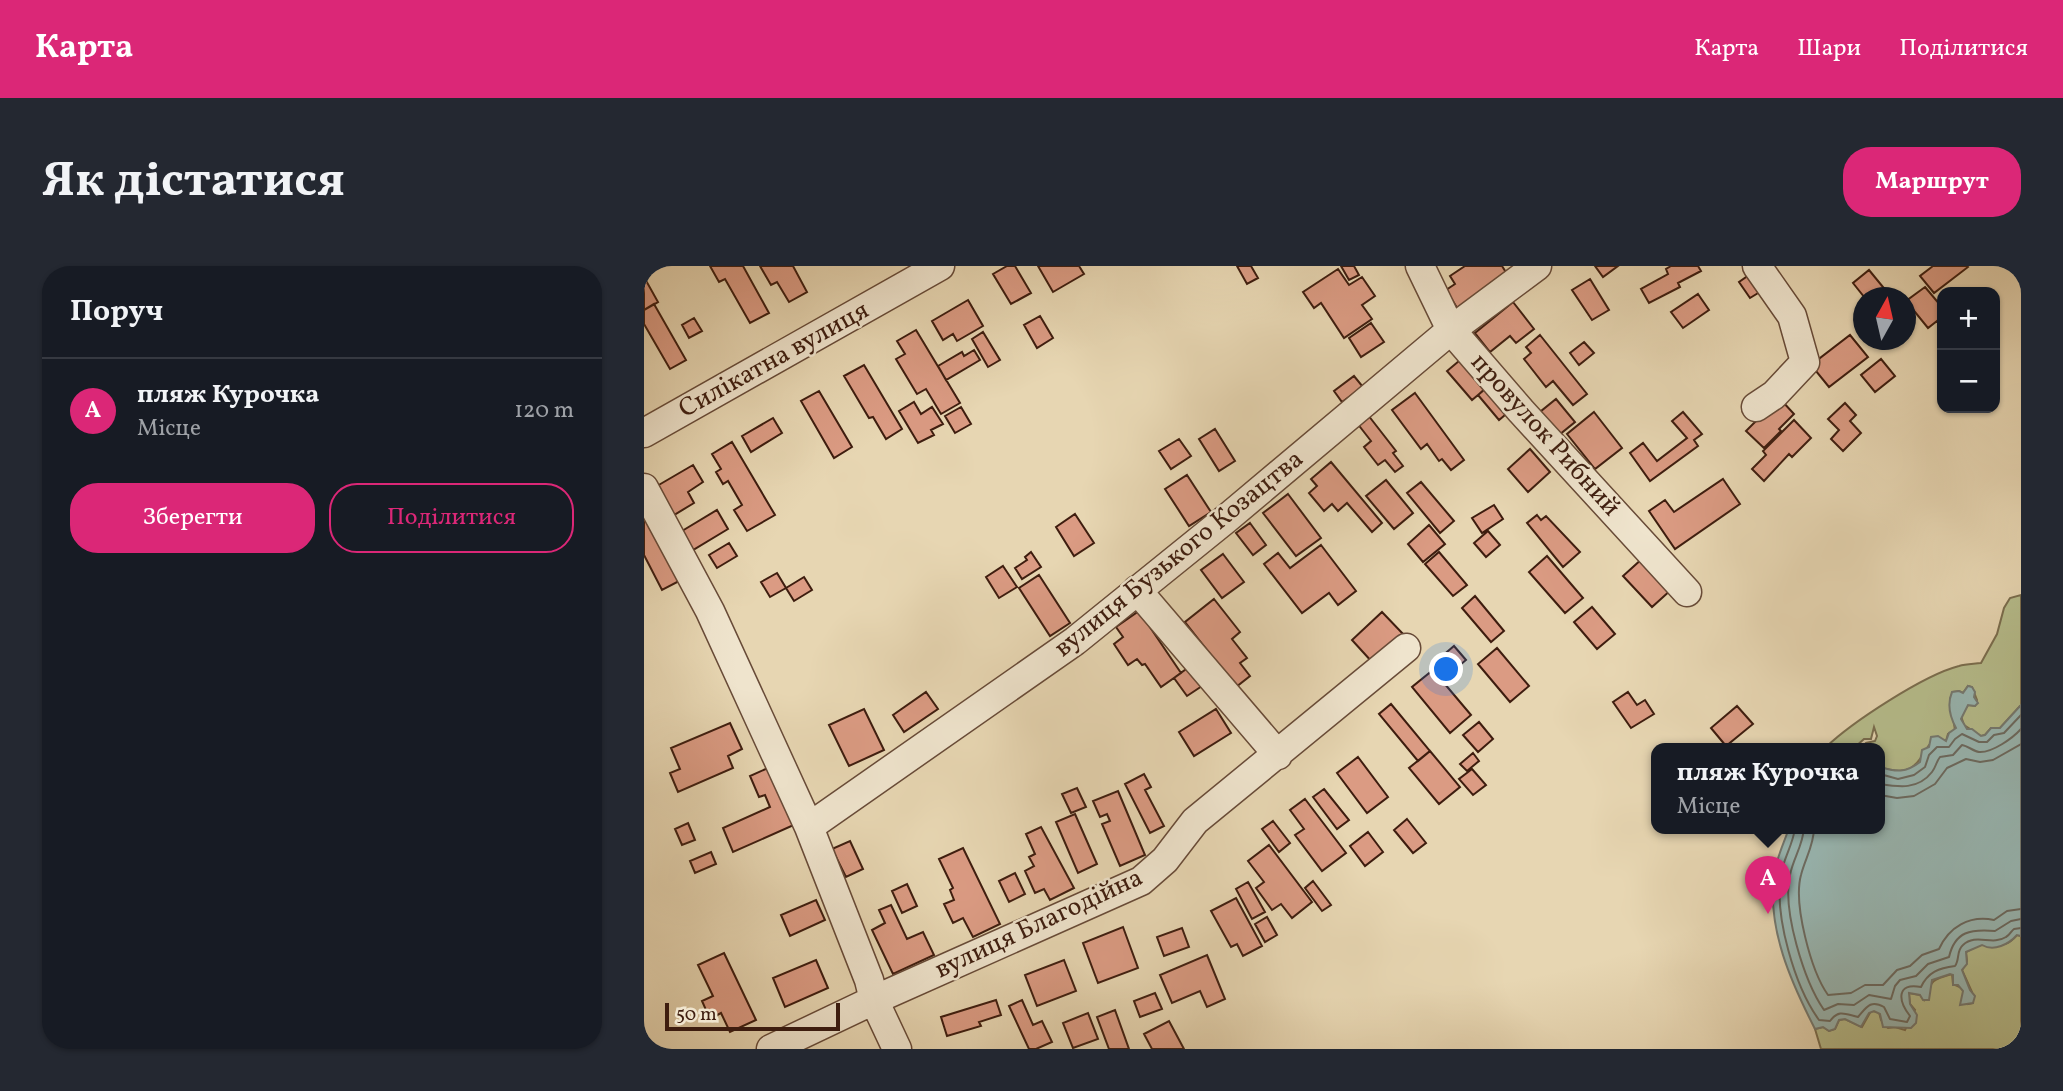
<!DOCTYPE html>
<html lang="uk">
<meta charset="utf-8">
<style>
body{margin:0;font-family:Vollkorn,serif;background:#242831;color:#f1f3f6}
.controls{position:absolute;right:21px;top:21px;display:grid;overflow:hidden;border-radius:14px;box-shadow:0 2px 5px #0004}
.controls button{width:63px;height:63px;display:grid;place-items:center;padding:0;border:0;border-bottom:2px solid #363941;background:#171b24;color:#f1f3f6;font:35px sans-serif}
.compass{position:absolute;left:1209px;top:21px;width:63px;height:63px;border-radius:50%;background:#171b24;box-shadow:0 2px 5px #0004;rotate:8deg}
.scale{position:absolute;left:21px;bottom:18px;width:175px;box-sizing:border-box;padding-left:7px;border:4px solid #3e1d0f;border-top:0;font-size:19px;line-height:24px;white-space:nowrap;color:#3e1d0f;-webkit-text-stroke:5px #efe4cd;paint-order:stroke}
.you{position:absolute;left:803px;top:404px;width:24px;height:24px;margin:-18px;border:5px solid #fff;border-radius:50%;background:#1a73e8;box-shadow:0 0 0 10px #1a73e833}
.badge{display:grid;place-items:center;width:46px;height:46px;border-radius:50%;background:#db2777;color:#fff;font-size:23px;font-weight:700}
.pin{position:absolute;translate:-50% -58px;filter:drop-shadow(0 2px 4px #0008)}
.pin::after{content:'';position:absolute;top:37px;width:24px;height:21px;background:inherit;clip-path:polygon(0 0,100% 0,50% 100%)}
.popup{position:absolute;left:1007px;top:477px;width:234px;height:91px;box-sizing:border-box;display:grid;place-content:center;border-radius:14px;background:#171b24;filter:drop-shadow(0 2px 5px #0005);font-size:23px;white-space:nowrap;color:#9ea1a6}
.popup b{font-size:26px;color:#f1f3f6}
.popup::after{content:'';position:absolute;left:50%;top:100%;margin-left:-14px;border:14px solid transparent;border-top-color:#171b24}
.list{margin:0;padding:0;list-style:none}
h2{display:flex;justify-content:space-between;align-items:center;height:91px;margin:0;padding:0 28px;font-size:30px}
h2 small{font-size:23px;font-weight:400;color:#9ea1a6}
.list li{display:grid;grid-template-columns:46px 1fr auto;gap:21px;align-items:center;box-sizing:border-box;height:105px;padding:0 28px;border-top:2px solid #363941}
.list b{display:block;font-size:26px;white-space:nowrap}
.list p{margin:0;font-size:23px;white-space:nowrap;color:#9ea1a6}
.list em{font-size:23px;font-style:normal;color:#9ea1a6}
.actions{display:flex;gap:14px;padding:21px 28px}
.actions a{flex:1;padding:16px 0;border:2px solid #db2777;border-radius:28px;text-align:center;font-size:24px;color:#db2777}
.actions .main{background:#db2777;color:#fff}
.map{position:relative;flex:none;width:1377px;height:783px;overflow:hidden;border-radius:28px}
header{display:flex;align-items:center;gap:42px;box-sizing:border-box;height:98px;padding:0 35px;background:#db2777;color:#fff}
header strong{font-size:33px}
nav{display:flex;gap:38px;margin-inline-start:auto;font-size:24px}
.intro{display:flex;align-items:center;justify-content:space-between;box-sizing:border-box;height:168px;padding:0 42px}
h1{margin:0;font-size:49px}
.button{padding:18px 32px;border-radius:28px;background:#db2777;color:#fff;font-size:24px;font-weight:700}
main{display:flex;gap:42px;padding:0 42px}
aside{flex:1;background:#171b24;border-radius:28px;box-shadow:0 2px 5px #0004}
.map>svg:first-child{display:block}
.green{fill:#b6bd8c;stroke:#7a6d4e;stroke-width:2}
.water{fill:#98b7b3;stroke:#747971;stroke-width:2}
.lines{fill:none;stroke-linecap:round;stroke-linejoin:round}
.shore{stroke:#6b6a61;stroke-width:2}
.building{fill:#db9b83;stroke:#3e1d0f;stroke-width:2}
.minor-casing{stroke:#684b38;stroke-width:31}
.minor{stroke:#efe4cd;stroke-width:28}
.labels{text-anchor:middle;dominant-baseline:central;stroke-width:5;stroke-linejoin:round;paint-order:stroke}
.street-label{font-size:26px;fill:#3e1d0f;stroke:#efe4cd}
</style>
<header>
<strong>Карта</strong>
<nav><a>Карта</a><a>Шари</a><a>Поділитися</a></nav>
</header>
<div class="intro"><h1>Як дістатися</h1><a class="button">Маршрут</a></div>
<main>
<aside>
<h2>Поруч<small></small></h2>
<ul class="list">
<li><span class="badge">A</span><div><b>пляж Курочка</b><p>Місце</p></div><em>120 m</em></li>
</ul>
<div class="actions"><a class="main">Зберегти</a><a>Поділитися</a></div>
</aside>
<div class="map">
<svg width="1377" height="783" viewBox="0 0 1377 783">
<rect width="100%" height="100%" fill="#e7d6b2"/>
<filter id="stains"><feTurbulence type="fractalNoise" baseFrequency=".00286" numOctaves="4"/><feColorMatrix values="0 0 0 0 .2 0 0 0 0 .09 0 0 0 0 .02 0 0 0 .5 -.17"/></filter>
<radialGradient id="worn" r=".72"><stop offset=".6" stop-color="#630" stop-opacity="0"/><stop offset="1" stop-color="#630" stop-opacity=".3"/></radialGradient>
<path class="green" d="M1377 329V439L1356 462H1347L1341 469 1337 470 1320 459 1317 450 1324 439 1331 440 1333 434 1328 421 1324 420 1319 427 1315 425 1309 426 1306 433 1311 464 1304 468 1302 475 1298 474 1285 479C1271 502 1265 511 1236 501V482H1218L1222 477 1231 475 1233 470 1230 461 1227 473H1220L1210 482H1181C1208 456 1280 409 1315 400 1322 398 1330 398 1337 397L1353 368 1360 342 1366 332Z
M1373 669 1377 670V783H1177L1171 763 1179 761 1185 765 1191 763 1195 754 1201 753 1218 761 1227 745 1235 746 1237 754 1244 762 1251 761 1261 764 1271 744 1266 738 1265 727 1276 729 1280 734C1288 714 1287 714 1308 708L1309 718 1318 722 1324 738 1329 737 1328 726 1318 704 1323 695 1322 686C1326 684 1332 680 1337 679 1354 675 1359 685 1373 669Z"/>
<path class="water" d="M1324 420 1328 421 1331 426 1330 431 1334 437 1331 440 1324 439 1317 453 1323 463H1328L1337 470 1341 469 1347 462H1356L1377 439V670L1373 669C1365 678 1350 686 1338 679L1322 686 1323 698 1318 704 1326 724 1331 730 1329 737 1316 739 1319 725 1314 719H1309V709L1306 708 1288 714 1285 734H1279L1276 729 1265 727 1266 738 1273 749 1272 757 1267 762 1239 761 1236 748 1230 745 1225 747 1217 761 1201 753 1195 754 1191 763 1185 765 1179 761 1171 763C1147 716 1123 663 1130 609 1132 593 1140 577 1145 562H1236V501C1252 506 1262 507 1276 496L1278 484 1285 481 1287 471 1294 470 1302 475 1305 467 1312 462C1306 451 1303 438 1308 426L1315 425 1319 427Z"/>
<g class="lines">
<path class="shore" d="M1236 508 1254 513 1270 509 1281 501 1285 489 1293 481H1305L1311 473 1318 468 1335 476H1343L1350 469 1360 467 1377 449
M1236 518C1255 521 1274 524 1288 506 1292 501 1292 496 1296 491L1309 489 1318 479C1324 480 1329 485 1335 486 1348 487 1369 472 1377 463
M1236 529 1253 532 1270 530 1291 518 1303 502 1322 493 1336 496 1349 494 1377 478
M1151 562C1149 579 1139 593 1137 609 1130 650 1151 721 1175 754L1186 755C1195 743 1201 748 1214 751 1222 742 1226 733 1240 741L1246 753 1263 756 1266 750C1254 735 1252 716 1277 721 1284 706 1295 702 1311 700 1316 693 1312 685 1319 679 1332 667 1348 680 1362 671 1366 669 1367 665 1370 663L1377 662
M1160 562C1159 579 1149 593 1146 609 1138 644 1160 715 1180 744L1194 738 1210 739 1225 729 1247 733 1251 720 1256 714 1272 710 1284 698 1305 691C1311 665 1327 663 1351 665L1367 655 1377 653
M1170 562C1170 579 1161 593 1157 609 1149 638 1167 705 1184 729L1207 727 1221 719H1239L1253 704 1266 700 1278 689 1295 683C1305 661 1325 649 1350 654L1363 645 1377 643"/>
</g>
<path class="building" d="M66 0H99L125 47 106 57 81 13 75 16Z
M116 0H149L163 26 145 36 133 16 127 19Z
M363 0H371L387 27 367 38 349 8Z
M394 0H435L440 8 409 26Z
M593 0H607L614 12 603 18Z
M697 0H710L715 9 705 14Z
M821 0H858L868 16 815 45 802 24 811 18 806 10Z
M951 0H974L959 11Z
M1027 0H1054L1057 5 1034 17 1036 21 1005 37 997 23 1024 8 1022 3Z
M1289 0H1323L1324 1 1290 27 1276 10Z
M694 3 705 19 718 11 731 30 718 39 728 53 700 72 677 37 670 42 659 26Z
M1225 4 1248 32H1221L1209 17Z
M1108 7 1119 24 1106 32 1095 16Z
M0 11 14 36 0 44Z
M946 13 965 44 948 54 928 24Z
M1281 21 1297 40 1298 39V63L1293 55 1284 62 1262 35Z
M1054 28 1065 44 1039 62 1027 46Z
M324 34 339 60 313 75 309 68 299 74 288 55Z
M869 36 890 63 872 77 866 70 846 86 831 67Z
M10 38 42 94 26 103 0 58V44Z
M396 50 409 72 393 82 380 59Z
M50 52 58 65 45 72 38 59Z
M727 57 740 76 717 91 705 72Z
M272 64 316 137 297 148 282 123 273 128 252 93 261 88 253 75Z
M339 66 356 94 344 101 328 73Z
M896 69 943 128 929 139 909 115 902 121 880 93 887 87 882 81Z
M1206 69 1224 91 1185 121 1167 99Z
M940 76 950 87 935 99 926 87Z
M330 84 336 94 302 114 294 100 318 86 320 90Z
M821 90 846 119 828 134 803 105Z
M1237 93 1251 110 1231 126 1217 109Z
M220 99 258 163 242 173 229 151 225 152 200 110Z
M710 110 719 121 698 136 690 125Z
M844 120 867 144 855 154 834 129Z
M175 125 208 181 190 192 157 135Z
M771 127 820 194 807 204 798 193 795 195 783 178 777 183 748 144Z
M912 133 931 156 910 173 891 150Z
M1138 135 1150 148 1135 163 1137 165 1120 182 1102 165 1122 145Z
M270 136 277 148 288 141 299 158 287 164 290 169 274 177 255 145Z
M1201 137 1212 149 1206 155 1217 167 1199 185 1187 173 1195 164 1184 153Z
M317 141 327 158 311 167 301 150Z
M950 146 978 182 951 203 923 168Z
M1039 146 1058 168 1050 174 1054 180 1006 215 986 187 999 177 1013 195 1043 172 1028 155Z
M724 149 752 185 749 187 759 200 751 206 741 194 734 199 720 181 727 175 713 157Z
M129 152 138 167 107 186 98 170Z
M1150 154 1167 172 1148 191 1145 188 1120 215 1108 203 1122 189 1119 185Z
M571 163 591 195 575 205 555 173Z
M535 173 547 190 527 203 515 185Z
M88 176 131 249 103 265 90 244 98 239 84 215 79 218 72 206 77 203 68 188Z
M886 183 906 206 884 226 864 203Z
M687 196 738 257 728 266 703 237 694 245 688 238 680 245 665 227 673 220 667 213Z
M49 199 59 216 44 226 50 237 30 249 13 220Z
M543 209 567 246 545 260 521 223Z
M1079 213 1096 238 1031 283 1005 245 1021 234 1030 246Z
M742 214 769 247 750 263 722 230Z
M777 216 810 255 796 267 763 227Z
M644 228 677 272 652 290 619 247Z
M0 238 39 313 18 324 0 289Z
M850 239 859 253 838 267 828 252Z
M73 244 84 263 49 284 38 265Z
M431 248 450 277 430 290 412 261Z
M893 249 897 254 902 250 936 286 919 301 883 257Z
M606 257 622 279 609 289 592 267Z
M785 259 801 278 779 296 764 278Z
M844 265 856 279 842 291 830 277Z
M85 277 93 290 73 302 65 289Z
M677 279 712 325 694 339 685 327 658 347 620 298 634 287 646 302Z
M387 286 397 301 378 313 371 302 383 294 381 291Z
M795 286 823 319 809 330 781 298Z
M579 288 600 316 578 332 557 304Z
M903 290 939 332 921 347 885 306Z
M999 292 1028 323 1008 341 979 310Z
M359 300 373 321 355 332 342 311Z
M133 307 142 322 126 331 117 316Z
M395 309 426 357 406 370 375 322Z
M160 311 168 324 150 335 142 322Z
M831 330 860 365 847 376 818 342Z
M570 333 596 366 588 373 603 392 596 397 606 410 592 421 541 356Z
M948 341 971 368 953 383 930 356Z
M495 345 537 407 517 421 501 398 498 399 493 393 484 399 470 378 479 371 472 361Z
M738 346 760 369 729 397 708 374Z
M810 380 822 394 803 410 791 396Z
M853 382 885 420 866 436 834 398Z
M545 401 558 420 543 430 530 412Z
M789 404 827 449 806 467 768 421Z
M282 426 294 443 260 466 249 449Z
M984 426 993 439 1001 434 1010 448 987 462 969 436Z
M747 438 786 485 774 495 735 448Z
M1093 440 1109 458 1082 480 1067 462Z
M220 443 240 484 205 500 185 459Z
M572 443 587 467 550 490 535 466Z
M835 456 849 473 834 486 819 469Z
M86 457 98 483 84 490 89 502 34 526 26 507 36 503 27 482Z
M786 485 816 521 795 538 765 502Z
M829 487 835 495 823 505 816 498Z
M714 491 744 531 723 547 693 507Z
M124 502 152 558 89 586 79 562 126 541 121 529 115 531 106 510Z
M828 503 842 519 829 529 815 513Z
M500 508 507 521 501 524 520 560 506 567 481 518Z
M433 522 442 541 427 547 418 528Z
M680 523 705 554 693 563 669 531Z
M474 525 501 589 476 600 458 558 466 555 463 548 456 551 449 535Z
M661 533 702 587 678 605 651 569 660 563 646 544Z
M431 548 453 598 434 607 412 556Z
M763 553 782 577 769 587 750 564Z
M629 555 646 577 635 586 618 563Z
M44 557 51 574 38 579 31 563Z
M397 561 430 622 406 634 400 623 391 627 381 605 390 600 385 591 391 588 382 568Z
M724 566 739 586 721 600 706 580Z
M206 575 219 603 202 611 188 583Z
M625 579 668 636 648 652 637 638 628 644 612 622 620 616 604 595Z
M319 582 356 658 329 671 319 652 309 657 300 638 310 634 306 624 309 622 295 593Z
M67 586 72 598 51 607 46 595Z
M371 607 381 628 365 636 355 615Z
M669 615 687 639 678 645 661 622Z
M604 616 621 646 608 653 592 623Z
M263 618 273 640 258 647 248 625Z
M592 632 618 680 599 690 593 678 587 681 567 645Z
M172 634 181 654 146 670 137 649Z
M247 639 263 673 279 666 290 689 249 708 228 664 241 657 235 644Z
M623 651 633 669 621 676 611 658Z
M479 661 494 702 454 717 439 677Z
M538 662 545 681 520 690 513 671Z
M80 687 112 754 86 766 77 747 66 753 58 735 69 730 54 699Z
M563 689 581 733 563 741 556 725 528 737 516 709Z
M172 694 184 722 141 741 129 712Z
M420 694 432 725 393 740 381 709Z
M511 727 518 743 496 751 490 735Z
M352 734 357 749 335 756 337 760 303 770 297 751Z
M378 734 389 759 398 755 408 776 392 783H385L365 740Z
M471 744 485 783H465L453 751Z
M444 747 454 773 429 782 419 757Z
M525 755 540 783H508L500 768Z"/>
<g class="lines">
<g class="minor-casing">
<path id="minor" d="M776 0 807 64 877 145 1043 326
M1112 141 1130 129 1161 96 1148 50 1113 0
M0 167 296 0
M0 222 66 345 165 561 225 714 230 734 253 783
M493 324 634 489
M165 561 431 375 582 253 807 64 893 0
M127 783 230 734 497 615 521 594 551 555 762 382"/>
</g>
<use href="#minor" class="minor"/>
</g>
<g class="labels">
<g class="street-label">
<text transform="translate(130 94) rotate(-29)">Силікатна вулиця</text>
<text transform="translate(901 169) rotate(48)">провулок Рибний</text>
<text transform="translate(535 288) rotate(-39)">вулиця Бузького Козацтва</text>
<text transform="translate(395 658) rotate(-25)">вулиця Благодійна</text>
</g>
</g>
<rect width="100%" height="100%" filter="url(#stains)"/>
<rect width="100%" height="100%" fill="url(#worn)"/>
</svg>
<div class="controls">
<button>+</button>
<button>−</button>
</div>
<svg class="compass" viewBox="-18 -18 36 36"><path d="M0-13l5 13h-10z" fill="#e53935"/><path d="M0 13l5-13h-10z" fill="#9ea1a6"/></svg>
<div class="scale">50 m</div>
<div class="you"></div>
<div class="pin badge" style="left:1124px;top:648px">A</div>
<div class="popup"><b>пляж Курочка</b>Місце</div>
</div>
</main>
